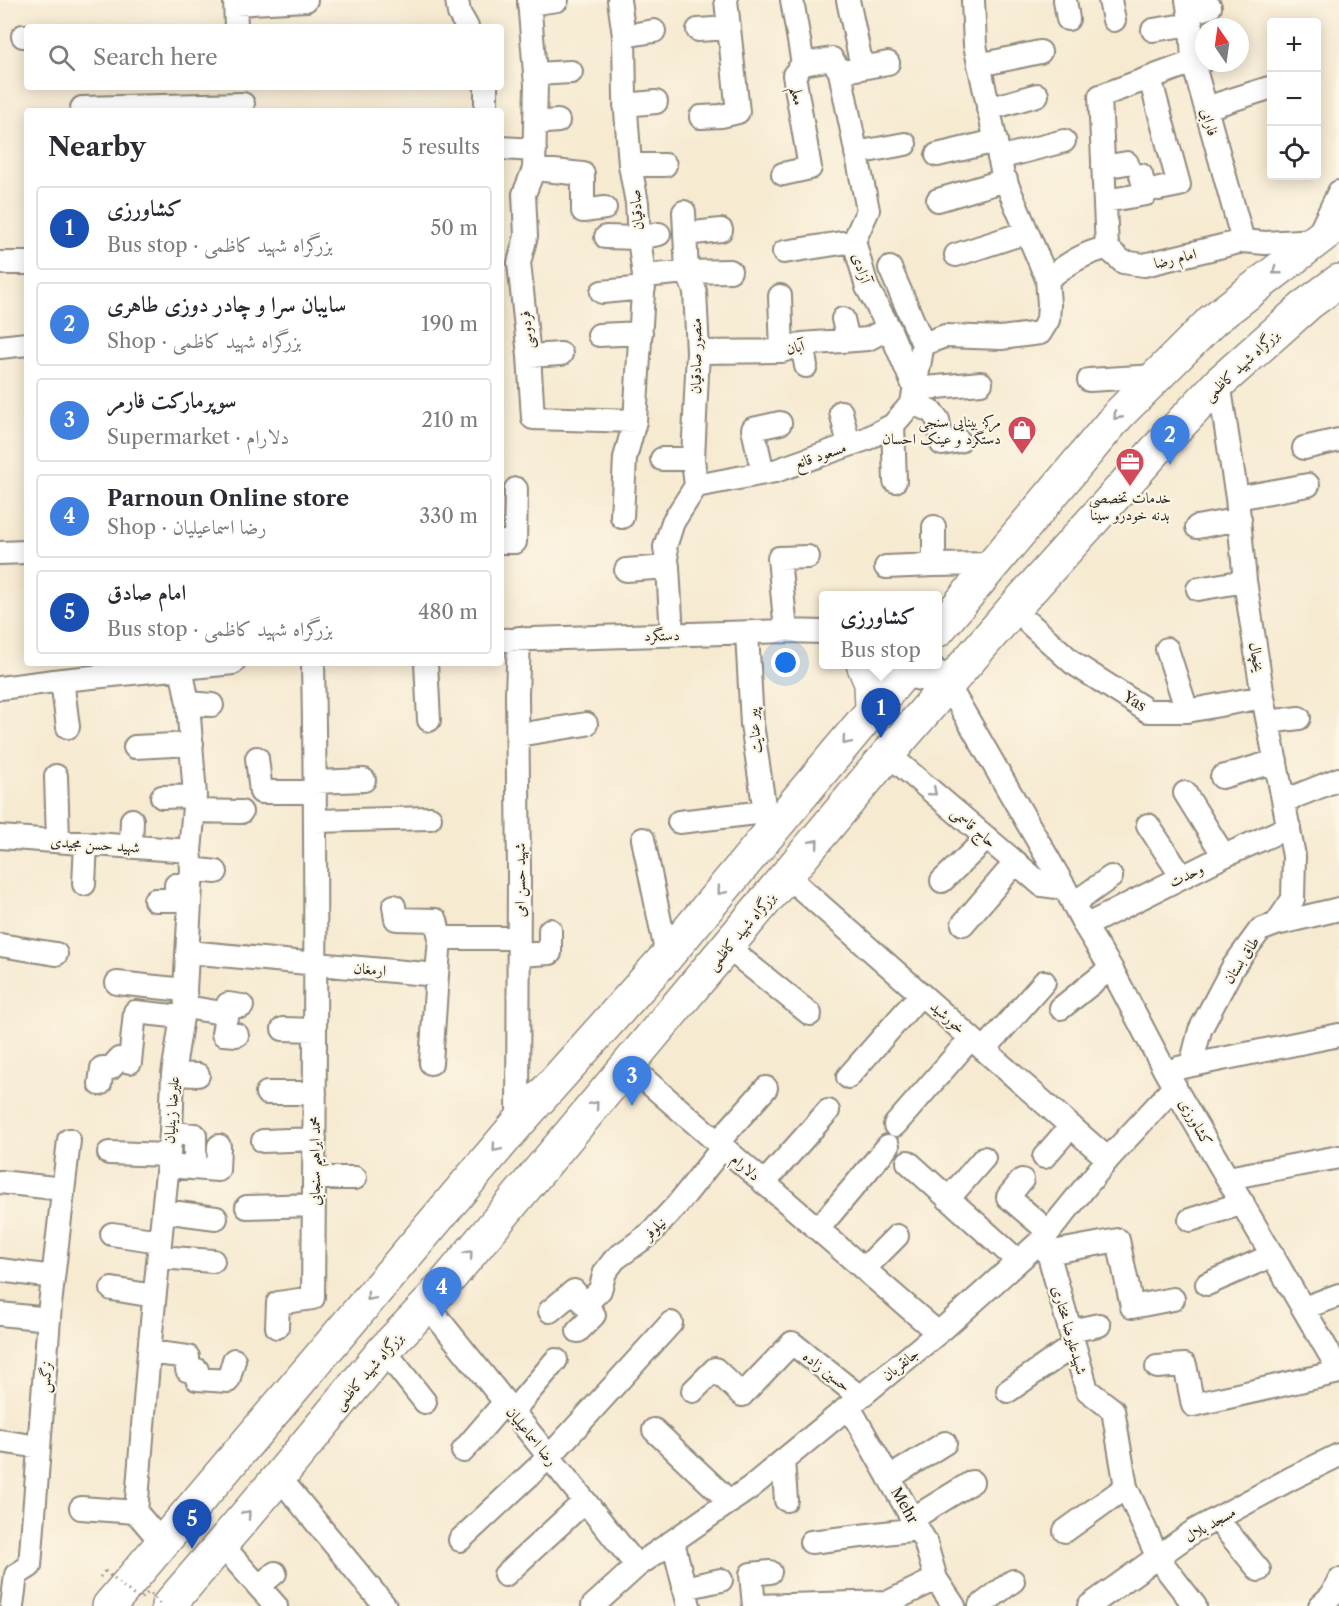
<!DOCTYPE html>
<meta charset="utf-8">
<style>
body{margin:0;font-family:"Libre Caslon Text",Amiri,serif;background:#f2f2f3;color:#2b2b33}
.controls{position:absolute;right:18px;top:18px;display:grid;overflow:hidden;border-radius:6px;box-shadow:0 3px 15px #0003}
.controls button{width:54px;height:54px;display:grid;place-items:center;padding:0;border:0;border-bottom:2px solid #e1e1e2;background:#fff;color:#2b2b33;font:30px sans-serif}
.compass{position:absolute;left:1195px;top:18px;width:54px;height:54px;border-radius:50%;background:#fff;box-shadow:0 3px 15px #0003;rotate:347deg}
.you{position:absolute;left:786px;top:663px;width:21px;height:21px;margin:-15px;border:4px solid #fff;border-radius:50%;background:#1a73e8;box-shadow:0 0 0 9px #1a73e833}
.badge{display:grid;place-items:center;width:39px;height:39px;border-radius:50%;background:#111827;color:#fff;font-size:20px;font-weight:700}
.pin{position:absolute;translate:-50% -50px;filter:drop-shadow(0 2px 3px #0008)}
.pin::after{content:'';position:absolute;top:32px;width:21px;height:18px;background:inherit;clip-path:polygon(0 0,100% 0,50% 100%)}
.popup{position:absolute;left:819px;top:591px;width:123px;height:78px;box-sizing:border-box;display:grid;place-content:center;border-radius:6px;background:#fff;filter:drop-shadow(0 2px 4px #0005);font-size:20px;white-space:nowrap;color:#7c7c81}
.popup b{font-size:22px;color:#2b2b33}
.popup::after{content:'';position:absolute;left:50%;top:100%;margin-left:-12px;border:12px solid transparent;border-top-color:#fff}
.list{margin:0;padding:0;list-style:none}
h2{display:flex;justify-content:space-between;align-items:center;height:78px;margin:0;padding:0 24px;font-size:26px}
h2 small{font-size:20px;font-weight:400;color:#7c7c81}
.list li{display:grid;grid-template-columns:39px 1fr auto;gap:18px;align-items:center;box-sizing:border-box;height:84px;margin:0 12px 12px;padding:0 12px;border:2px solid #e1e1e2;border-radius:6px}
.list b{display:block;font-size:22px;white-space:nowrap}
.list p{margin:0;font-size:20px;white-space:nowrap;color:#7c7c81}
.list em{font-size:20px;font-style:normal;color:#7c7c81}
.icon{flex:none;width:33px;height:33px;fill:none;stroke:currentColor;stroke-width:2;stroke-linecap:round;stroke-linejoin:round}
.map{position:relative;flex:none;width:1339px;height:1606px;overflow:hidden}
.search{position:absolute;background:#fff;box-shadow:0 3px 15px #0003;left:24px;top:24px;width:480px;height:66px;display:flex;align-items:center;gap:15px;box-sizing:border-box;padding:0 21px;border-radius:6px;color:#7c7c81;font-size:22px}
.panel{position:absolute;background:#fff;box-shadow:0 3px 15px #0003;left:24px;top:108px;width:480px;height:558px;border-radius:6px}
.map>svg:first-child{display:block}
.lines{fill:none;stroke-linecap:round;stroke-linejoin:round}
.minor-casing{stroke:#908a7e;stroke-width:26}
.highway-casing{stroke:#908a7e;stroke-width:36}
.path{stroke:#908a7e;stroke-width:3;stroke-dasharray:1.5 4.5;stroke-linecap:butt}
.minor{stroke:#fff;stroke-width:22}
.highway{stroke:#fff;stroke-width:33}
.path-bridge{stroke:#908a7e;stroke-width:3;stroke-dasharray:1.5 4.5;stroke-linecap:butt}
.oneway{stroke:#a0a0a0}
.labels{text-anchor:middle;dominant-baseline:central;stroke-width:4.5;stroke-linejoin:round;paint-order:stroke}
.street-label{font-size:15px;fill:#2b2b2b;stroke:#fcf5e5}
.poi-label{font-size:15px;fill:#2b2b2b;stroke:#fcf5e5;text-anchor:end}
</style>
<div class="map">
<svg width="1339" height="1606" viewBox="0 0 1339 1606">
<rect width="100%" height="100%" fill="#fcf5e5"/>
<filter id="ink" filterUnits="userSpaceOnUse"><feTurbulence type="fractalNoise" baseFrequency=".0167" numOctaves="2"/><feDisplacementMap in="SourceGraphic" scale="12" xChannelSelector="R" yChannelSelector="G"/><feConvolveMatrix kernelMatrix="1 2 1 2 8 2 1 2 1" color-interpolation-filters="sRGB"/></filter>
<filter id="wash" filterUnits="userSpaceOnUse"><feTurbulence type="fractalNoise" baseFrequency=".008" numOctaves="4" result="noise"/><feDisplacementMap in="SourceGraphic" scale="24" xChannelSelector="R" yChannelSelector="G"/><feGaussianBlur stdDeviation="1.35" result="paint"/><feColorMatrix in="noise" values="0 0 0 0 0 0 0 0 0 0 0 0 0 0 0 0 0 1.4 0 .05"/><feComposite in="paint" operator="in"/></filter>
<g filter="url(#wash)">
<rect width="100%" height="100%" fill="#f6ead1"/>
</g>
<g filter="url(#ink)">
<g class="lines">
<g class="minor-casing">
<path id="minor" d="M235 0 236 27
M457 0 459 13 467 27
M529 0 536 85 534 169 524 194 526 236 519 263 529 356 533 418 635 421
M619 0 624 36 625 98 630 165 637 203 639 238 644 276 635 421 625 458 622 517
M848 0 862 67
M973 0 975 45 1003 175 1047 279
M1065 0 1068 19
M1110 0 1114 20
M1187 0 1191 24 1193 62 1243 241
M235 4 306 0
M529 4 557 0
M1189 13 1210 7
M698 30 729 28
M1153 30 1191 24
M23 36H27
M624 36 654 31
M803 64 832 59 840 72 888 63
M979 65 1040 52
M840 72 868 210 854 241 867 287 889 328 915 389 981 383
M536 74 571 72
M1150 78 1179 185 1159 189
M486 87V111
M625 105 656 102
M82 108 243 104
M1206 108 1269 88
M988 109 1037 95
M701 117 721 116 738 112 726 0
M535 123 558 121
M501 148 535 150
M856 153 905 144
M937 155 996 141
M999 158 1064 141
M630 165H665
M1103 167 1127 163
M534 169 583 174V211L605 208
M783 174 810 168 794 75 803 64 792 0
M938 200 1006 180
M1105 201 1146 194 1141 175
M684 212 687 272 695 291 698 352 693 459 696 486
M685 234 721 230
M606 237 639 238 659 234
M1107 248 1100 96 1193 62 1204 60
M784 252 854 241
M956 255 1027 232
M0 263H27
M890 268 923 344
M644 276 687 272 730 271
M602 292 644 288
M780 296 782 351
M843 319 848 340
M599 335 641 333
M802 344 806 366
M0 347 27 344
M698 352 782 351 802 344 868 339 889 328
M529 356 561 354
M1089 380 1156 376
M1219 383 1237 498 1245 581 1263 697 1294 856 1293 899 1276 924
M912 403 931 411 938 420 942 444 959 441
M841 412 849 445
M893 425 895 481
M1304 448 1339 440
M662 459H693
M763 473 753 429 780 423
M1237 498 1308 485
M1197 527 1240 519
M501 542H515L516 489
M0 553 27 552
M934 565V527
M886 567 934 565 993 564
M626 570 668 567
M1198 589 1245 581
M1030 624 1073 663 1148 711H1187L1263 697
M786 631 779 558 808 557
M747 633 752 724 765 812 777 826
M672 635 668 567 665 547 673 522 696 486 775 471 866 439 893 425 912 403 923 344 945 336 1001 338 1040 333 1048 320 1049 304 1047 279C1067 265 1082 253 1107 248L1123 262 1144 265 1243 241 1265 243 1316 240 1339 192
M501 640 786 631 824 632
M1167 649 1187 711
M426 663 429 720
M881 664 902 675 948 685
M930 664 948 685 1065 888 1085 926 1111 968 1165 1071 1339 1370
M62 680 68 727
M0 688 62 680 233 663
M188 703 212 705
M1268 722 1299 718
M518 735 586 724
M135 747 192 744
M888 754 1042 885 1065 888
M257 758 261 792H315
M56 776 58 841
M1222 777 1276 761
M315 782 364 780
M1185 793 1224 856
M162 797 195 796
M1284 801 1339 779
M194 811 241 812
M315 821 430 818
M679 822 765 812
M1148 825 1182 877
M0 837 190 851
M643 839 667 956
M131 846 132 820
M192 869 216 872
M787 876 1108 1159
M942 881 987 838
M84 884 86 843
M155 900H176V885H189
M1073 904 1111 877
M394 906 396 919 436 920 440 938
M963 924 1016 862
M1085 926 1224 856 1289 827
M0 945 56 954
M727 947 810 1014
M188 952 437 975 440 938H518
M519 955 550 953V930
M117 983 185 990
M186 1007 228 1014
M1061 1008 1111 968
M283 1029 315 1030
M237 1035 223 1034 228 1004 242 1006
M984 1050 1044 982
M431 1063 437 975
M628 1065 938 1333
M1191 1065 1200 1030 1233 967 1260 930 1276 924 1339 909
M1178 1068 1339 1035
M173 1074 198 1075
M848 1077 921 994
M100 1084 102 1068H111L119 1059 130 1062 135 1012 182 1017
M267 1093H315
M518 1123 519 872 517 694 519 638
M895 1125 971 1038
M171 1133 195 1135V1157
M263 1141 315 1139
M718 1142 766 1088
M109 1153 168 1155
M1044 1157 1071 1126
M908 1162 1018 1261
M167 1166 218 1170 219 1146
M314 1178H355
M1228 1178 1339 1157
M1022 1180 1008 1197 1049 1232
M0 1182 63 1189
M764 1183 828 1111
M948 1199 984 1158
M247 1207 314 1205
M163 1211 216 1218
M1190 1220 1243 1203
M818 1229 888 1146
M112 1234 160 1241
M1044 1238 1087 1390 1113 1410 1126 1487 1158 1558 1195 1606
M1048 1253 1118 1240 1132 1307 1173 1299
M159 1257 213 1261
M864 1269 897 1236
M0 1270 53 1277
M1207 1284 1273 1255
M112 1289 154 1296
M427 1305 637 1566
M585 1305 600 1290 605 1272 615 1259 651 1233 677 1205 723 1147
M1304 1308 1339 1295
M550 1311 574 1291 594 1315 578 1331
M0 1314 49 1319
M277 1327 278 1303 313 1298C315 1086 317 875 313 663
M1070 1331 1099 1325
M384 1350 425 1402
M149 1352 188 1357 187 1370H197V1379L228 1381 234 1360
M1157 1367 1185 1365 1193 1405 1339 1372
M693 1391 715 1369 742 1395 792 1343 860 1397
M1008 1391 1074 1345
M849 1407 925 1541 936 1579 954 1606
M513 1411 556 1360
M654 1430 730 1502
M0 1441 39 1447
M463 1451 505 1402
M783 1461 786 1500
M279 1477 385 1606
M889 1478 945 1443
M81 1508 136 1512
M912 1519 972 1482
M1217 1519 1259 1570
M1065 1531 1126 1487
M460 1540 549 1457 671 1323
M673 1542 689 1606
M811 1542 918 1529
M163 1544 136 1512 149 1352 171 1133 173 1074 182 1017 186 1007 185 990 192 869 190 851 195 796 188 703 181 668
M221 1544 276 1606
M505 1575 585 1501
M259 1586 275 1573
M684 1588 721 1580
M12 1606 16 1575 30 1566 50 1305 69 1140
M593 1606 637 1566 751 1487 944 1328 1044 1238 1108 1159 1175 1086
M754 1606 889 1602 936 1579
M754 1606 751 1574 770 1572
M980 1606 1013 1581
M1089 1606 1194 1531 1292 1478 1339 1455
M1320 1606 1332 1595 1339 1580"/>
</g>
<g class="highway-casing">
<path id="highway" d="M938 630 1119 414 1213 320 1339 223
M863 664 871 683 872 710
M109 1606 518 1123 667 956 911 664
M168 1606 279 1477 384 1350 427 1305 888 754 1014 608 1155 451 1219 383 1309 303 1339 281"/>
</g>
<path class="path" d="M100 1577 105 1571"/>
<use href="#minor" class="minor"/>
<use href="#highway" class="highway"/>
<path class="path-bridge" d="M105 1571 139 1600 149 1592 162 1606"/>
</g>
<defs><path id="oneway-chevron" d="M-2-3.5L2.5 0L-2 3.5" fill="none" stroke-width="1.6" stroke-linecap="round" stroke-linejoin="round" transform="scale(1.5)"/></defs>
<g class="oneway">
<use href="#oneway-chevron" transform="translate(1276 271) rotate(142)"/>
<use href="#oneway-chevron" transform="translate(1117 416) rotate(132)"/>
<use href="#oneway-chevron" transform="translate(846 741) rotate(130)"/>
<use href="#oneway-chevron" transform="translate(933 792) rotate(40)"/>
<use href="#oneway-chevron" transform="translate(815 843) rotate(-50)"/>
<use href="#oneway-chevron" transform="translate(721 891) rotate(130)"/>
<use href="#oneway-chevron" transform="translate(595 1105) rotate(-50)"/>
<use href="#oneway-chevron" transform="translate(496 1148) rotate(130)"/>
<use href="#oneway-chevron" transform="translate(469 1254) rotate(-50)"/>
<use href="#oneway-chevron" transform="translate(370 1297) rotate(130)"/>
<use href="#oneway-chevron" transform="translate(247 1514) rotate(-49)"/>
</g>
</g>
<defs>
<g id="shop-pin" transform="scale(1.5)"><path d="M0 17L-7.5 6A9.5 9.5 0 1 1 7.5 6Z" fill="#d1495b" stroke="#fcf5e5"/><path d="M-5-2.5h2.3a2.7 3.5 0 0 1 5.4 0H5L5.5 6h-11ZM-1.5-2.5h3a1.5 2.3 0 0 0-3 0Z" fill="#fff"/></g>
<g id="office-pin" transform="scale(1.5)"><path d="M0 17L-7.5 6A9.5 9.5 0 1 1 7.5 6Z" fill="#d1495b" stroke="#fcf5e5"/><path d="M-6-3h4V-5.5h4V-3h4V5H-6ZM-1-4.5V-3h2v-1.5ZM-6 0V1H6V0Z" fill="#fff"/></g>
</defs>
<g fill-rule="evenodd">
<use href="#shop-pin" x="1022" y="430"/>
<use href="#office-pin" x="1130" y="462"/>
</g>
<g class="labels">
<g class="street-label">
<text transform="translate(798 96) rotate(80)">معلم</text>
<text transform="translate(1210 122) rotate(74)">فارابی</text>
<text transform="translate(636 210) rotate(-96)">صادقیان</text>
<text transform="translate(1175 258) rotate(-14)">امام رضا</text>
<text transform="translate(862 268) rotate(73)">آزادی</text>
<text transform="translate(526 330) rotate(-96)">فردوسی</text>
<text transform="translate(795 347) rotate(-14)">آبان</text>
<text transform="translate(695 356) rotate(-90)">منصور صادقیان</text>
<text transform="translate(1241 365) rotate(-43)">بزرگراه شهید کاظمی</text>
<text transform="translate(820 455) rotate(-19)">مسعود قانع</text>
<text transform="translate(662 635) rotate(-1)">دستگرد</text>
<text transform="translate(1257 657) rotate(81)">یخچال</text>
<text transform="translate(1135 701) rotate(30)">Yas</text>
<text transform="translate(754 731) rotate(-96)">پیر عنایت</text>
<text transform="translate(974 827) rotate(40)">حاج قاسمی</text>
<text transform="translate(95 844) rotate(4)">شهید حسن مجیدی</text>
<text transform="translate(1186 875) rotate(-26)">وحدت</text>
<text transform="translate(519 880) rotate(-90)">شهید حسن امی</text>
<text transform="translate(741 931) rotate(-50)">بزرگراه شهید کاظمی</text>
<text transform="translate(1241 960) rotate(-57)">طاق بستان</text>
<text transform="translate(370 969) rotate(5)">ارمغان</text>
<text transform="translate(948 1017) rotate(41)">خورشید</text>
<text transform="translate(171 1110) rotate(-86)">علیرضا زینلیان</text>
<text transform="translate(1196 1122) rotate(60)">کشاورزی</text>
<text transform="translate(314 1161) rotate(-90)">محمد ابراهیم سنجابی</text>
<text transform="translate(746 1167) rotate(41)">دلارام</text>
<text transform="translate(654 1228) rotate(-43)">نیلوفر</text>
<text transform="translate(1070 1330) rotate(74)">شهیدعلیرضا مختاری</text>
<text transform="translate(900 1364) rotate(-39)">جانقربان</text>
<text transform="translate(368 1371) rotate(-49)">بزرگراه شهید کاظمی</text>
<text transform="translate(827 1371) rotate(38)">حسین زاده</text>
<text transform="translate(45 1377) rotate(-86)">نرگس</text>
<text transform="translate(532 1436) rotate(51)">رضا اسماعیلیان</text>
<text transform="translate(905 1505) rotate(60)">Mehr</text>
<text transform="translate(1210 1524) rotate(-30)">مسجد بلال</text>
</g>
<g class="poi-label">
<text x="1001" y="421">مرکز بینایی سنجی<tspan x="1001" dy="17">دستگرد و عینک احسان</tspan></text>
<text x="1130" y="497" text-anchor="middle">خدمات تخصصی<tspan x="1130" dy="17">بدنه خودرو سینا</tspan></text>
</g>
</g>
</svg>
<div class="controls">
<button>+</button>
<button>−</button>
<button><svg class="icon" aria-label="locate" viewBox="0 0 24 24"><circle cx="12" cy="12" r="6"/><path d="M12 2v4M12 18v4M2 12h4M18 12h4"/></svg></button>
</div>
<svg class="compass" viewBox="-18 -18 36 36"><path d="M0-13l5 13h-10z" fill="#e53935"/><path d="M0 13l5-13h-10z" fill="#7c7c81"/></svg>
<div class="you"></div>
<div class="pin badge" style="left:881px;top:738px;background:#1a4fb4">1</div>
<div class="popup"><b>کشاورزی</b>Bus stop</div>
<div class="pin badge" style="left:1170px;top:465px;background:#3f7fe0">2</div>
<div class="pin badge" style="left:632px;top:1106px;background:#3f7fe0">3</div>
<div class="pin badge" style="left:442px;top:1317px;background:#3f7fe0">4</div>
<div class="pin badge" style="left:192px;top:1549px;background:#1a4fb4">5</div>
<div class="search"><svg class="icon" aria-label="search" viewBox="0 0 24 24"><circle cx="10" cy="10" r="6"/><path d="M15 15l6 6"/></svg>Search here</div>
<section class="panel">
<h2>Nearby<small>5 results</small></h2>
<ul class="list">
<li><span class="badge" style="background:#1a4fb4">1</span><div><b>کشاورزی</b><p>Bus stop · بزرگراه شهید کاظمی</p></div><em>50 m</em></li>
<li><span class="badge" style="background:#3f7fe0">2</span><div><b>سایبان سرا و چادر دوزی طاهری</b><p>Shop · بزرگراه شهید کاظمی</p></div><em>190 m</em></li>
<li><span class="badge" style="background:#3f7fe0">3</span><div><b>سوپرمارکت فارمر</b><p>Supermarket · دلارام</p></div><em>210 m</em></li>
<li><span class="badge" style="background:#3f7fe0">4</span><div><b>Parnoun Online store</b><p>Shop · رضا اسماعیلیان</p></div><em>330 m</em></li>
<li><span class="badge" style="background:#1a4fb4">5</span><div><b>امام صادق</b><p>Bus stop · بزرگراه شهید کاظمی</p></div><em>480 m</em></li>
</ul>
</section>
</div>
